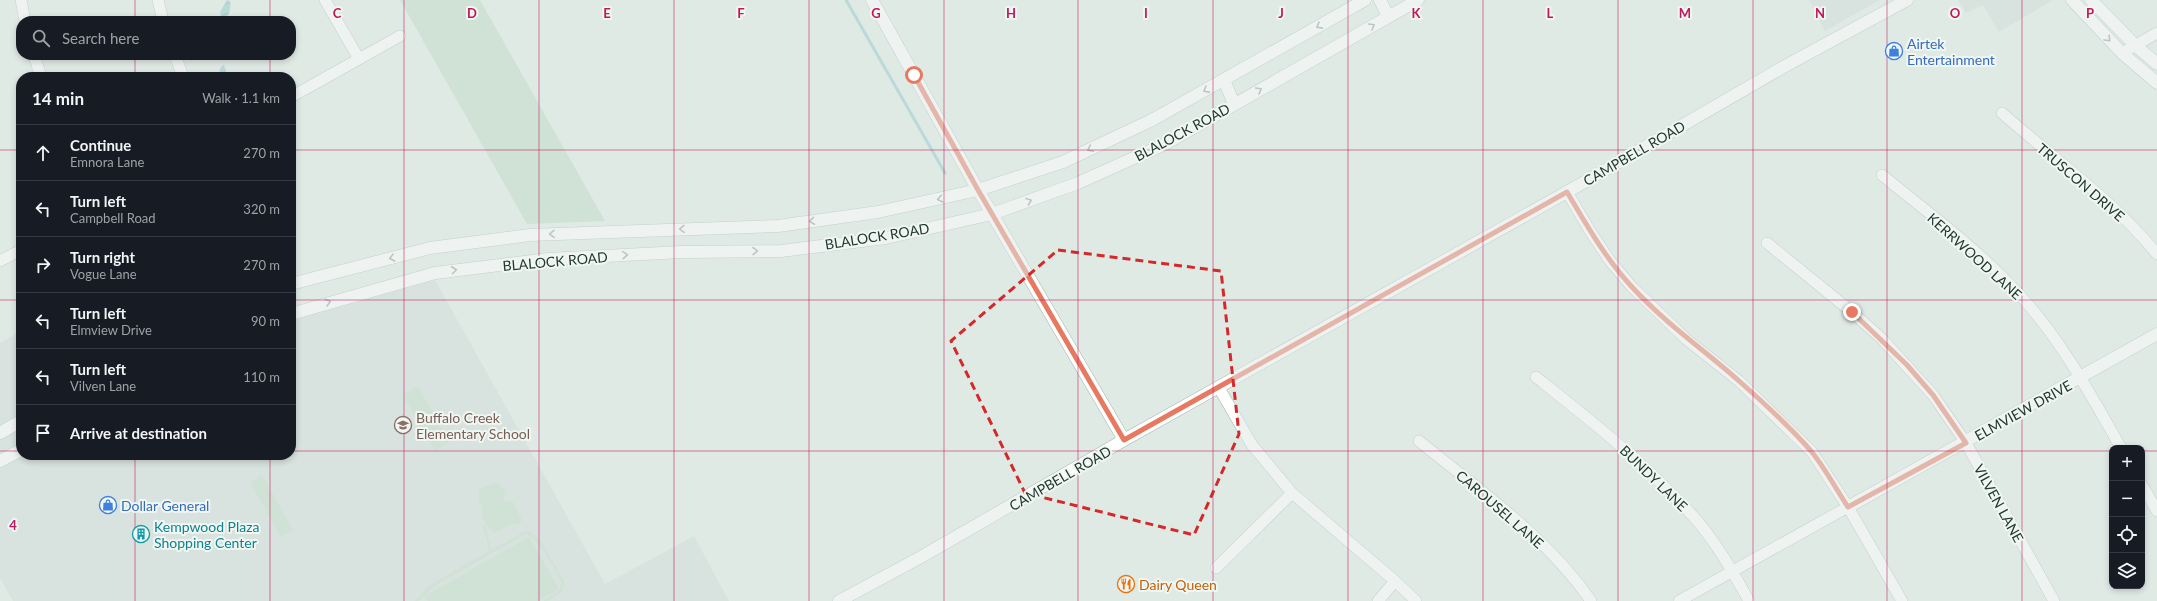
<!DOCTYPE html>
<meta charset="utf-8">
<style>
body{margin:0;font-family:Lato,sans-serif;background:#20242c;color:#f1f3f6}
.controls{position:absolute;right:12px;bottom:12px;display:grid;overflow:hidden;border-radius:8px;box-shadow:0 2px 6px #0003}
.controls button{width:36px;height:36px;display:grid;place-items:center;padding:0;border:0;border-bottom:1px solid #363941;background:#171b24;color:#f1f3f6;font:20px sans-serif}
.stop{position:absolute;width:12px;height:12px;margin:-9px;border:3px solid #e77961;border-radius:50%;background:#fff}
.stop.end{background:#e77961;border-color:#fff;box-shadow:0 1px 4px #0008}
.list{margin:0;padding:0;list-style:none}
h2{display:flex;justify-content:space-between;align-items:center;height:52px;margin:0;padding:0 16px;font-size:17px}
h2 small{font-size:13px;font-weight:400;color:#9ea1a6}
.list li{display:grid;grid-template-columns:26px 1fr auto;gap:12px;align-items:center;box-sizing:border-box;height:56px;padding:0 16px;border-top:1px solid #363941}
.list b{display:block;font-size:15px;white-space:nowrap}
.list p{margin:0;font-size:13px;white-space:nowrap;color:#9ea1a6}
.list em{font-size:13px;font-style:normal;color:#9ea1a6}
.icon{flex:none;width:22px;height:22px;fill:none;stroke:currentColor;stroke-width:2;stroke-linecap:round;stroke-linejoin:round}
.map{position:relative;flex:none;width:2157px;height:601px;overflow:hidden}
.search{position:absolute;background:#171b24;box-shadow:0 2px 6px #0003;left:16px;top:16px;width:280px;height:44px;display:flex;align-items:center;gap:10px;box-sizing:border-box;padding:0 14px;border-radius:16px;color:#9ea1a6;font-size:15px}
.panel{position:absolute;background:#171b24;box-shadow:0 2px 6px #0003;left:16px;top:72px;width:280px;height:388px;border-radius:16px}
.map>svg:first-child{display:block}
.built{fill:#cfdad4}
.green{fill:#badac1}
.water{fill:url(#water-waves)}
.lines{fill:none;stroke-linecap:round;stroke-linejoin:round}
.stream{stroke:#8cc6cb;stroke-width:3}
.street-casing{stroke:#a3b1ab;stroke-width:12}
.secondary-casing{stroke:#a0b5ac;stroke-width:13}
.street{stroke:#fff;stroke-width:11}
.secondary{stroke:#fff;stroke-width:12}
.oneway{stroke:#909c98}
.route{stroke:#e77961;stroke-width:5}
.marked{fill:none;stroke:#d62828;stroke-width:3;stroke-dasharray:8 5;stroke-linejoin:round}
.grid{fill:none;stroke:#c2185b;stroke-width:1;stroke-opacity:0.55}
.labels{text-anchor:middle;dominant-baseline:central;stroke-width:4;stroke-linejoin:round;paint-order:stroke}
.shop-label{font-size:14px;fill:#366cbe;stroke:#f0f7f3;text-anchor:start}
.street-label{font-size:14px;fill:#223931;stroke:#f0f7f3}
.education-label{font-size:14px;fill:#785e54;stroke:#f0f7f3;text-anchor:start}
.culture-label{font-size:14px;fill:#0d838f;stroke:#f0f7f3;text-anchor:start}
.food-label{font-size:14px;fill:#c56008;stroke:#f0f7f3;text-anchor:start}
.grid-label{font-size:13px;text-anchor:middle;font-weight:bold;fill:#c2185b;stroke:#f0f7f3;stroke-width:4;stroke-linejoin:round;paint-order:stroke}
</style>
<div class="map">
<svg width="2157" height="601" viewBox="0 0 2157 601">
<defs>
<pattern id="water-waves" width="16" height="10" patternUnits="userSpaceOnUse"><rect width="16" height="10" fill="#8cc6cb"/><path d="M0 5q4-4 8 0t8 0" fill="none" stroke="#72a2a5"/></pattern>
</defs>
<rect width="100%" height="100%" fill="#e0eae5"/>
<path class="built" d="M1809 0H1880L1825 31Z
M1958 0H2053L1999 32 1983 5 1966 13Z
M435 280 605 584 694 536 729 601H13L0 578V343L21 331V455H291V321Z"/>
<path class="green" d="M400 0H480L605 221 527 224Z
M416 387 419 388 449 442 435 451 403 395Z
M262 475 293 530 281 537 251 484V482Z
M494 483H498L505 492 503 503 509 500 513 502 522 520 519 524 508 525 495 533 490 530 481 516 483 509 479 501V490Z
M485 525 491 548 493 549 526 531 532 533 540 540 564 581 562 592 548 601H543L560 590 562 584C557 572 539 537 526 534L434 586 418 601H415L429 586 487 552 489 549 483 526Z
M529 537 559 589 538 601H428L425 596Z"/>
<path class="water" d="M227 0 230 1C231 6 230 13 227 17L221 16 220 12Z
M224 65 226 71 224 76 219 77 220 68Z"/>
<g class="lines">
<path class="stream" d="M846 0 945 173"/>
<g class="street-casing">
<path id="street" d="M21 0 25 21
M158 0 163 21
M325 0 359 59
M2122 53 2157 33
M34 55 41 77
M175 55 183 77
M291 97 400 36
M2002 113C2055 160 2112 199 2157 254
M1882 175C1927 212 1975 247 2015 290 2059 336 2090 393 2121 448
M1567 192 1590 231 1610 261 1632 287 1686 339 1739 381 1812 452 1848 507 1902 601
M1767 243 1852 312 1882 339 1933 395 1966 443 2054 601
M0 261 21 250
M1536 377C1590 420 1645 463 1692 515 1715 540 1733 572 1749 601
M1219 388 1252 445 1292 493 1395 581 1416 601
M1419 441C1479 490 1546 536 1591 601
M2142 485 2157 511
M1216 568 1292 493
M1378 601 1395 581
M1679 601 1848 507"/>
</g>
<g class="secondary-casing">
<path id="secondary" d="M872 0 978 190 1124 440
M1380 0 1388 16
M2072 0 2122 53 2157 83
M2091 0 2135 45 2157 64
M1224 80 1234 104
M291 284 430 248 530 235 778 226 878 212 978 190 1063 162 1152 120 1365 0
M291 314 435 273 548 259 681 252 781 251 886 238 992 214 1078 183 1165 144 1418 0
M0 433 21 421
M0 461 21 450
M1848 507 2157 334
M839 601 921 557 1124 440 1567 192 1785 66 1907 0"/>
</g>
<use href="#street" class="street"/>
<use href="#secondary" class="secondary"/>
</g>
<defs><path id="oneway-chevron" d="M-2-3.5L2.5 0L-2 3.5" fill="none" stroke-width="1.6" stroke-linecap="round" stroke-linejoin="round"/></defs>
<g class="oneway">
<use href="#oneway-chevron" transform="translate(1319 26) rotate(151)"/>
<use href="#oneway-chevron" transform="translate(1372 26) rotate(-30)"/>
<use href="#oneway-chevron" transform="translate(2108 39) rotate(47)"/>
<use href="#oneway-chevron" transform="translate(1206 90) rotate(151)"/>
<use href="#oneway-chevron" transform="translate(1259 90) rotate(-30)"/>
<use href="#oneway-chevron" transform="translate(1090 149) rotate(154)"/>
<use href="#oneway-chevron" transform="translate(940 199) rotate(168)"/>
<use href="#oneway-chevron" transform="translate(1029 201) rotate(-20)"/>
<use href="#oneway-chevron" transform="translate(812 221) rotate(172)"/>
<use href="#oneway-chevron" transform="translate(682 229) rotate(178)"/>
<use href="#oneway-chevron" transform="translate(552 234) rotate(178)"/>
<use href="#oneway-chevron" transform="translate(755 251) rotate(-1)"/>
<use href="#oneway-chevron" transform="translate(625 255) rotate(-3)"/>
<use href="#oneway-chevron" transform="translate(392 258) rotate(166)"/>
<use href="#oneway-chevron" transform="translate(454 270) rotate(-7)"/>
<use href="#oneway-chevron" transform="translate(328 302) rotate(-16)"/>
</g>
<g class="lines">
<path class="route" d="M914 75 978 190 1124 440 1567 192C1587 226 1606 259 1632 287 1666 324 1703 349 1739 381 1764 403 1789 426 1811 451 1825 468 1836 489 1848 507L1966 443 1933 395 1907 365 1852 312"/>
</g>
<path d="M0 0H2157V601H0ZM1058 250 1221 271 1239 434 1194 535 1025 493 951 341Z" fill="#e0eae5" fill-opacity=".55" fill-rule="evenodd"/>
<path class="marked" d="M1058 250 1221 271 1239 434 1194 535 1025 493 951 341Z"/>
<path class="grid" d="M135 0V21M270 0V21M404 0V601M539 0V601M674 0V601M809 0V601M944 0V601M1078 0V601M1213 0V601M1348 0V601M1483 0V601M1618 0V601M1753 0V601M1887 0V601M2022 0V601M135 55V77M270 55V77M0 150H21M291 150H2157M0 300H21M291 300H2157M0 451H21M291 451H2112M2142 451H2157M135 455V601M270 455V601"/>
<defs>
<g id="shop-ring" transform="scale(0.9)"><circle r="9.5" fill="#f0f7f3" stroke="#3f7fe0" stroke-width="1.5"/><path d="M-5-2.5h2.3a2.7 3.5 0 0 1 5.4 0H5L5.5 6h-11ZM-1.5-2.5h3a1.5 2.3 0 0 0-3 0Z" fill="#3f7fe0"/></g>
<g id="school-ring" transform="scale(0.9)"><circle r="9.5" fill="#f0f7f3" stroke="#8d6e63" stroke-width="1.5"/><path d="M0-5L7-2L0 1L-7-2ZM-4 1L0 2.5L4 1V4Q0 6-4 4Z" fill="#8d6e63"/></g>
<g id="building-ring" transform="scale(0.9)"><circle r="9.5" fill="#f0f7f3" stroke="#0f9aa8" stroke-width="1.5"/><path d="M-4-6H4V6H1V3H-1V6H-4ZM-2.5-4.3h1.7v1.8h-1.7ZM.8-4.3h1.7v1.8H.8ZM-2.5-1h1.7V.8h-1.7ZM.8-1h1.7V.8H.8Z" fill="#0f9aa8"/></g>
<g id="restaurant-ring" transform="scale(0.9)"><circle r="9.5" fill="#f0f7f3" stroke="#e8710a" stroke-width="1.5"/><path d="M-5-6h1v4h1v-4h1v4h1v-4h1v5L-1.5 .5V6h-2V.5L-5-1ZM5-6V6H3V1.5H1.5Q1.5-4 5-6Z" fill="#e8710a"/></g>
</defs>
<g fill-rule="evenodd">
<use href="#shop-ring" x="1894" y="51"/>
<use href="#school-ring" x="403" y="425"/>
<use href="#shop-ring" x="108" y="505"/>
<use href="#building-ring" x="141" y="534"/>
<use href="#restaurant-ring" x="1126" y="584"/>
</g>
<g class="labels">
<g class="shop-label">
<text x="1907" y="43">Airtek<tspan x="1907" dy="16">Entertainment</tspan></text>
<text x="121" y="505">Dollar General</text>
</g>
<g class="street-label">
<text transform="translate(1182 132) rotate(-28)">BLALOCK ROAD</text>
<text transform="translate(1634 153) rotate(-30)">CAMPBELL ROAD</text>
<text transform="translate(2081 182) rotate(41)">TRUSCON DRIVE</text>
<text transform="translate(877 236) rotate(-9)">BLALOCK ROAD</text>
<text transform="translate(1975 256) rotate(42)">KERRWOOD LANE</text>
<text transform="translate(555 261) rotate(-5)">BLALOCK ROAD</text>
<text transform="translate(2023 410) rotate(-29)">ELMVIEW DRIVE</text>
<text transform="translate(1060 478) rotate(-30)">CAMPBELL ROAD</text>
<text transform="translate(1654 478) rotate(44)">BUNDY LANE</text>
<text transform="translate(1999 503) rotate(61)">VILVEN LANE</text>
<text transform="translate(1500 509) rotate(41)">CAROUSEL LANE</text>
</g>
<g class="education-label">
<text x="416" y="417">Buffalo Creek<tspan x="416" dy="16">Elementary School</tspan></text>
</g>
<g class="culture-label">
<text x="154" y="526">Kempwood Plaza<tspan x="154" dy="16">Shopping Center</tspan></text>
</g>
<g class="food-label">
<text x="1139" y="584">Dairy Queen</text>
</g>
</g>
<g class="grid-label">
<text x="337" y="18">C</text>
<text x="472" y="18">D</text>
<text x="607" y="18">E</text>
<text x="741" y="18">F</text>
<text x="876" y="18">G</text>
<text x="1011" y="18">H</text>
<text x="1146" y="18">I</text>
<text x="1281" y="18">J</text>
<text x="1416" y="18">K</text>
<text x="1550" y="18">L</text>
<text x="1685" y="18">M</text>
<text x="1820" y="18">N</text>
<text x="1955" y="18">O</text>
<text x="2090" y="18">P</text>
<text x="13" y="530">4</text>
</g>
</svg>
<div class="controls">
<button>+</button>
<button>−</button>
<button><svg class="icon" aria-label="locate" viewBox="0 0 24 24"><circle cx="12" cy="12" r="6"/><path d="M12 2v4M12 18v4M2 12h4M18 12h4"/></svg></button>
<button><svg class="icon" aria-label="layers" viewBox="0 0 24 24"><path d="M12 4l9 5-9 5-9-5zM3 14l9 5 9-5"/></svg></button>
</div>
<div class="stop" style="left:914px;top:75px"></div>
<div class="stop end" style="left:1852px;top:312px"></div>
<div class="search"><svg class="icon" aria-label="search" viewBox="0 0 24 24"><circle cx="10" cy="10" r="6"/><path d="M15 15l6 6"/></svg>Search here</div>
<section class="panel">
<h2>14 min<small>Walk · 1.1 km</small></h2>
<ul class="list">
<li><svg class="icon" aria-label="ahead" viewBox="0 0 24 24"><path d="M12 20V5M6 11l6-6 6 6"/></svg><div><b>Continue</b><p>Emnora Lane</p></div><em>270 m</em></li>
<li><svg class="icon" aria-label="left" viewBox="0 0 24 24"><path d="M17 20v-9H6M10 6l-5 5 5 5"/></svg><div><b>Turn left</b><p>Campbell Road</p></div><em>320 m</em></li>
<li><svg class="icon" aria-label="right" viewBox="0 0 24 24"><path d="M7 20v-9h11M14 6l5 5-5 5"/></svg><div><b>Turn right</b><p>Vogue Lane</p></div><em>270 m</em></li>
<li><svg class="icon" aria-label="left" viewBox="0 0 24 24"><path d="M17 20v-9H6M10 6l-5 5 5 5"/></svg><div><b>Turn left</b><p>Elmview Drive</p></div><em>90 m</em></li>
<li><svg class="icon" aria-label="left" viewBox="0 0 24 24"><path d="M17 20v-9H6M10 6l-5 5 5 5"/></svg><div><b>Turn left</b><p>Vilven Lane</p></div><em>110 m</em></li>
<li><svg class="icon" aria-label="arrive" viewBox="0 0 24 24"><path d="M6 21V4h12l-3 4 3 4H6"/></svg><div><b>Arrive at destination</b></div></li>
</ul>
</section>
</div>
